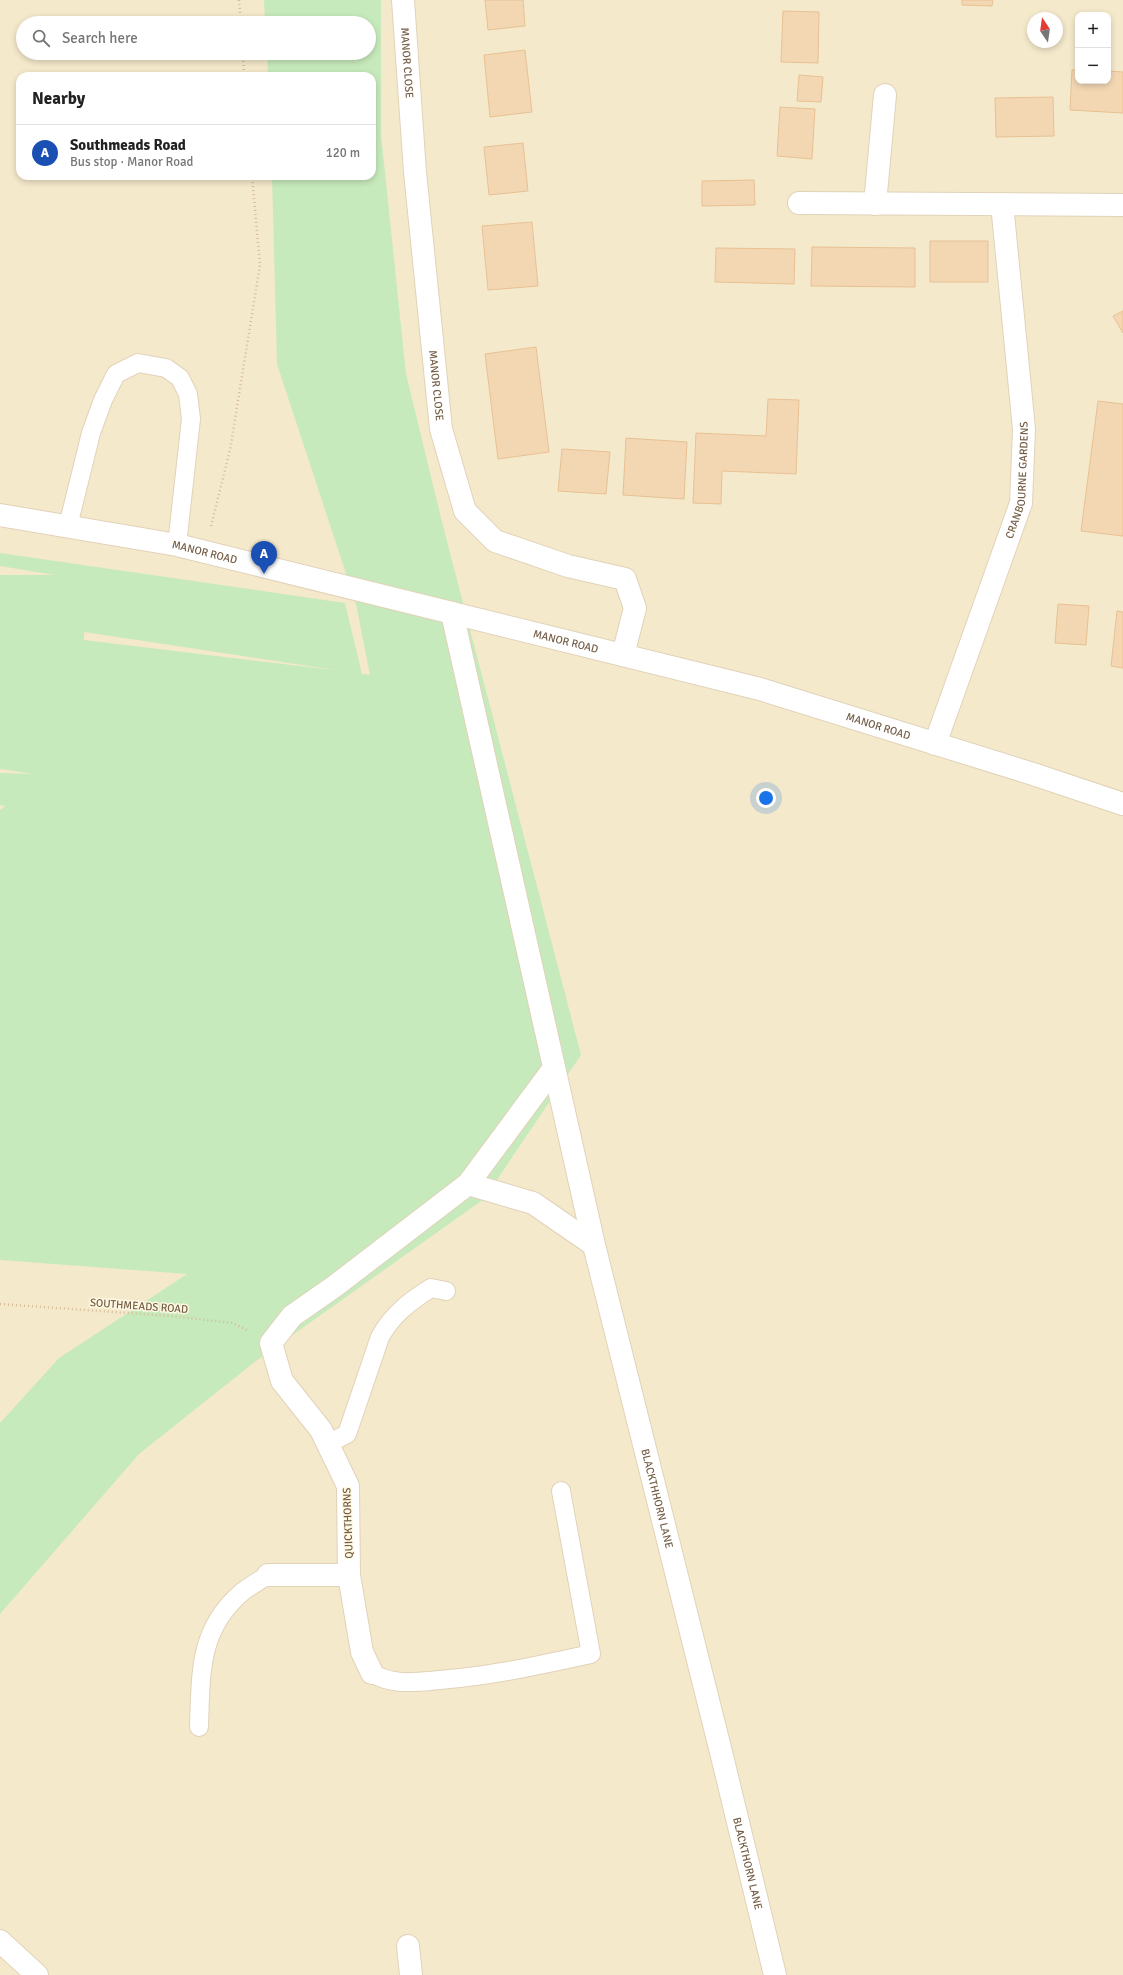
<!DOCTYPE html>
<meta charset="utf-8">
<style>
body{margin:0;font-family:Signika,sans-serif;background:#f2f2f2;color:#222}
.controls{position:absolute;right:12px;top:12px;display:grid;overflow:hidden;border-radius:8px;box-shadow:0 2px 6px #0003}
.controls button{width:36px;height:36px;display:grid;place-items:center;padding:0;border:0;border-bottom:1px solid #e0e0e0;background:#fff;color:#222;font:20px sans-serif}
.compass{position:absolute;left:1027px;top:12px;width:36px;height:36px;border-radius:50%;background:#fff;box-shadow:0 2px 6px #0003;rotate:347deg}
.you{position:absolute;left:766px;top:798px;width:14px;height:14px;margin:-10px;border:3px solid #fff;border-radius:50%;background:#1a73e8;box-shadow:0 0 0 6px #1a73e833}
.badge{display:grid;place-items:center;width:26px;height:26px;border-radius:50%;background:#7d4c2d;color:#fff;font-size:13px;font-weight:700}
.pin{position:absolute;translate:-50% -33px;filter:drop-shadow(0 1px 2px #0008)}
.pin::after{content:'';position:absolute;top:21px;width:14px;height:12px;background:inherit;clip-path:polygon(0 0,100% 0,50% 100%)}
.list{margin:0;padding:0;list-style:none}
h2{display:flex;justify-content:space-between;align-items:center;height:52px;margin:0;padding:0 16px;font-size:17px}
h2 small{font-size:13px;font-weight:400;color:#767676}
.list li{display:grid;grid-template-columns:26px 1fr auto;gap:12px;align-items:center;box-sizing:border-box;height:56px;padding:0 16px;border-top:1px solid #e0e0e0}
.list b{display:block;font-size:15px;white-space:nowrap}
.list p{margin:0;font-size:13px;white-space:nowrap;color:#767676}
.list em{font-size:13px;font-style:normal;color:#767676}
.icon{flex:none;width:22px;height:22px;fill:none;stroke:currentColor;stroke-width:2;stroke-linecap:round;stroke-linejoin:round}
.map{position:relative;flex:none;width:1123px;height:1975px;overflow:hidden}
.search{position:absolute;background:#fff;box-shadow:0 2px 6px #0003;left:16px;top:16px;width:360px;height:44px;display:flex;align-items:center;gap:10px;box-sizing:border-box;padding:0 14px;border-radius:22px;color:#767676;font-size:15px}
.panel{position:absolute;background:#fff;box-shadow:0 2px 6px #0003;left:16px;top:72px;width:360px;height:108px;border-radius:12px}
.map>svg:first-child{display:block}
.residential{fill:#f5e9cb;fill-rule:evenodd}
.green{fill:#c7eabc;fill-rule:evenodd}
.building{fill:#f3d7b3;stroke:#e7c193}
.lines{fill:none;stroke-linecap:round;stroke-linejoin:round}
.service-casing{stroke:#e1d2b9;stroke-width:20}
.minor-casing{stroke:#e1d2b9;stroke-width:24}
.path{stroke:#d7bb97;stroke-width:2.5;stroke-dasharray:1 3;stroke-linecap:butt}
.service{stroke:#fff;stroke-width:18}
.minor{stroke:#fff;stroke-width:22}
.labels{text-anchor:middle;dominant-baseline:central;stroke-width:3;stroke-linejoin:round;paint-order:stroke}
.street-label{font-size:11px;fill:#735d45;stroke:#fff9e4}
</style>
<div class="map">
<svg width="1123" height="1975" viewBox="0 0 1123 1975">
<rect width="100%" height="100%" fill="#fdf6dd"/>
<path class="residential" d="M0 0H1123V1975H0ZM1078 15H1108V81H1078ZM1033 18H1057V42H1033ZM23 23H369V53H23ZM20 76H372V176H20Z"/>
<path class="green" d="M264 0H381V134L406 374 443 526 581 1055 484 1199 256 1361 139 1454 0 1614V1423L59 1358 187 1274 0 1260V810L5 806 0 805V773L34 774 0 769V575H54L0 566V553L345 603 362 674 370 675 356 604 277 364 272 176H372V76H268L267 53H369V23H265ZM84 632 341 671H342L84 640Z"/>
<path class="building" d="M485 0H523L525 26 488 30Z
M962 0H993L992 6 962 5Z
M783 11 819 12 818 63 781 62Z
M525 50 532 112 490 117 484 55Z
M1072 70H1078V81H1108V71L1123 72V113L1070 110Z
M799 75 823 77 821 102 797 101Z
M1053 97 1054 136 996 137 995 98Z
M780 107 815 109 812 159 777 156Z
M523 143 528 191 489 195 484 147Z
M754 180 755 205 702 206V181Z
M532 222 538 286 488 290 482 226Z
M930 241H988V282H930Z
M812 247 915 248V287L811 286Z
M716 248 795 249 794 284 715 282Z
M1123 311V333L1113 316Z
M536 347 549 452 498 459 485 354Z
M768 399 799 400 796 474 722 471 721 504 693 503 696 433 766 436Z
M1098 401 1123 404V536L1081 531Z
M626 438 687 442 684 499 623 495Z
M562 449 610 452 606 494 558 491Z
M1058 604 1089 606 1086 645 1055 643Z
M1117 611 1123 612V668L1111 666Z"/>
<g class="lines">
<g class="service-casing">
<path id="service" d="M68 526 91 433 103 400 116 374 138 363 166 368 180 378 188 394 191 419 177 545
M327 1444 347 1434 380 1337C392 1315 410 1301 431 1288L446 1291
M372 1673C393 1686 416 1682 440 1680 492 1676 540 1665 591 1654L561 1491
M199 1727C201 1675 198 1631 240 1594 248 1587 259 1581 268 1575"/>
</g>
<g class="minor-casing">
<g id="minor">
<path id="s1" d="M403 0 415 172 441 429 465 511 495 541 568 566 625 579 635 608 623 655"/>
<path d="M799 203 1123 205"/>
<path d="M875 204 885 95"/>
<path id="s2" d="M0 515 177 545 760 689 1033 774 1123 804"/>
<path id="s3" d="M452 613 594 1245 721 1752 775 1975"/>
<path id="s4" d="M935 744 1021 503 1024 429 1002 204"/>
<path d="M468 1184 533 1203 594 1245"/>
<path d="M268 1575H349"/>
<path d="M372 1673 362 1652 349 1575 348 1486 321 1430 282 1381 271 1343 292 1316 335 1286 468 1184 554 1068"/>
<path d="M0 1941 37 1975"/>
<path d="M408 1946 411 1975"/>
</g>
</g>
<path class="path" d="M239 0 241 23
M243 53 244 76
M211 526 230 450 260 265 252 176
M0 1304 171 1316 233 1323 248 1331"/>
<use href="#service" class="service"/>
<use href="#minor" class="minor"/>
</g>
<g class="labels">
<g class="street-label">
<text stroke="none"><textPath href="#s1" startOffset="63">MANOR CLOSE</textPath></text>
<text stroke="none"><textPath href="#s1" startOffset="387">MANOR CLOSE</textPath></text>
<text stroke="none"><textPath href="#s4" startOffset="278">CRANBOURNE GARDENS</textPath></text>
<text stroke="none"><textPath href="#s2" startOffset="208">MANOR ROAD</textPath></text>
<text stroke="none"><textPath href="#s2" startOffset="580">MANOR ROAD</textPath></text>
<text stroke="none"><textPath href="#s2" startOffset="904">MANOR ROAD</textPath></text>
<text transform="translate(139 1306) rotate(4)">SOUTHMEADS ROAD</text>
<text stroke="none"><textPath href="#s3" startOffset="909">BLACKTHHORN LANE</textPath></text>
<text transform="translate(348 1523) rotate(-92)">QUICKTHORNS</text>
<text stroke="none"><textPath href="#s3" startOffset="1285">BLACKTHORN LANE</textPath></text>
</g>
</g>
</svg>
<div class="controls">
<button>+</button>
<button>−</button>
</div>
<svg class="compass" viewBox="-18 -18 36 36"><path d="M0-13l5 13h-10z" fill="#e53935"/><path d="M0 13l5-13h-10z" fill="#767676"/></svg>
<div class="you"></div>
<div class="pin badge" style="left:264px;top:574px;background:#1a4fb4">A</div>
<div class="search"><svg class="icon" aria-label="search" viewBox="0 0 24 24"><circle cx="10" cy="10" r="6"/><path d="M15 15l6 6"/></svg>Search here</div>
<section class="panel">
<h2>Nearby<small></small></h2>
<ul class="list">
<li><span class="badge" style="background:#1a4fb4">A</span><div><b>Southmeads Road</b><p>Bus stop · Manor Road</p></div><em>120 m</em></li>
</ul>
</section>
</div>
